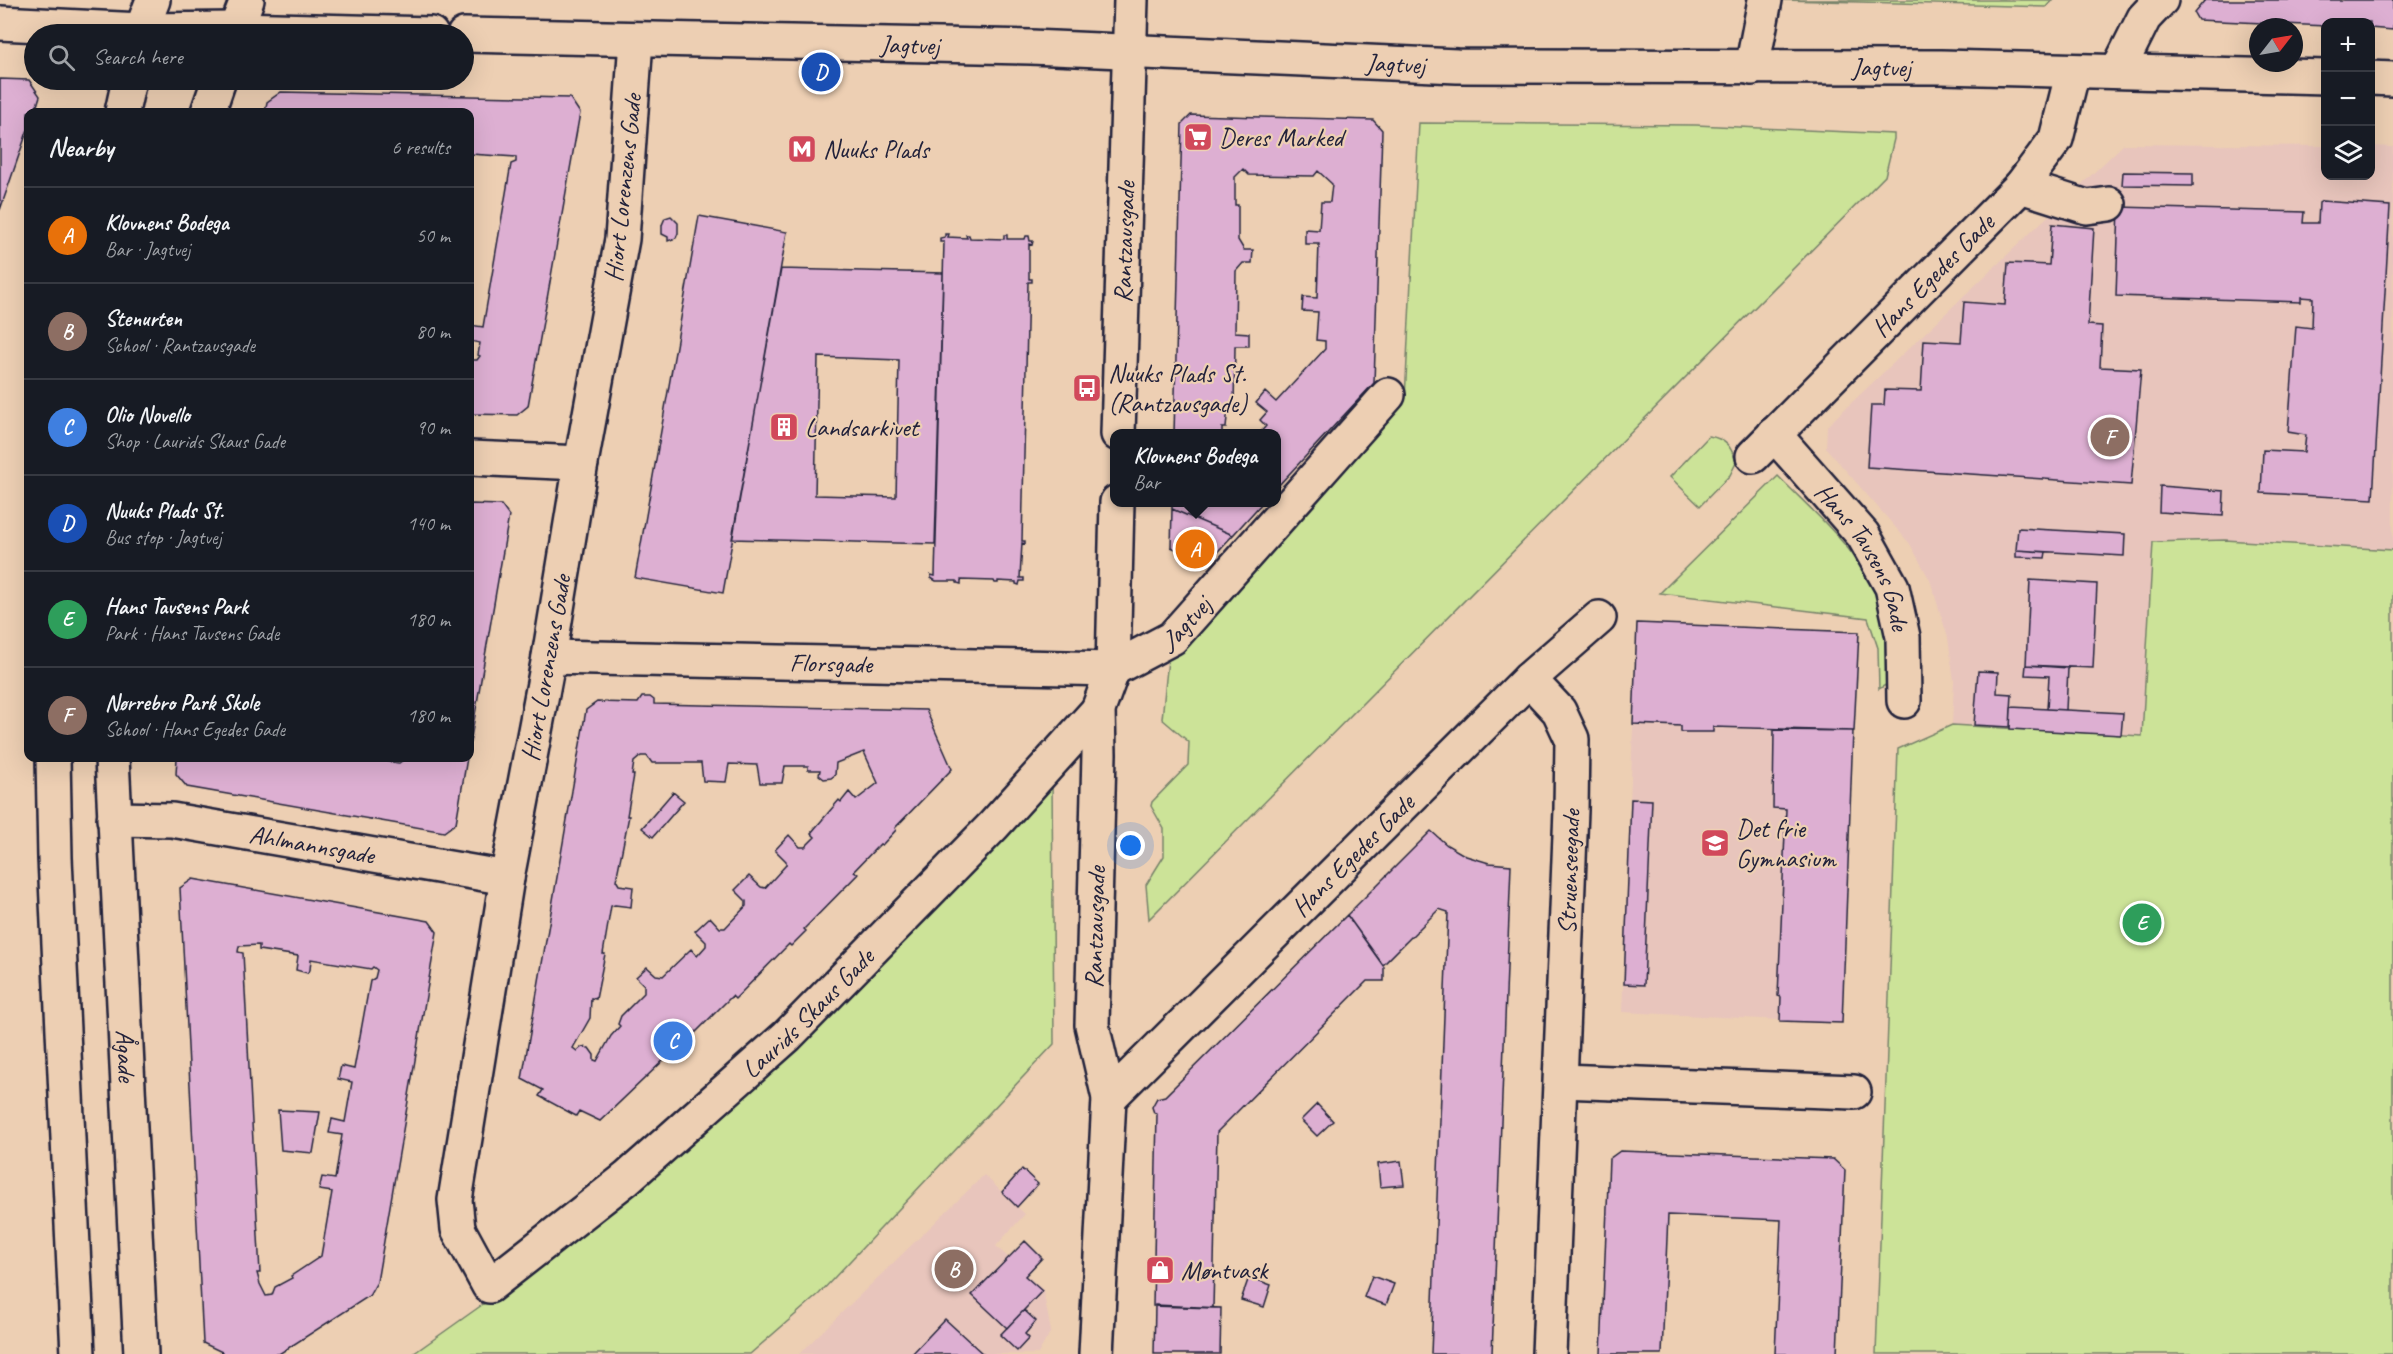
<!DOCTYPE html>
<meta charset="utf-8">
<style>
body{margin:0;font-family:Caveat,sans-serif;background:#20242c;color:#f1f3f6}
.controls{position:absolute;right:18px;top:18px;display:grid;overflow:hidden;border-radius:12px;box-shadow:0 6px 24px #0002}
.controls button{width:54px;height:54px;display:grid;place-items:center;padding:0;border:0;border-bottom:2px solid #363941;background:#171b24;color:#f1f3f6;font:30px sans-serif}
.compass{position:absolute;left:2249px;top:18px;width:54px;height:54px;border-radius:50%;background:#171b24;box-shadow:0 6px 24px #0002;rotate:59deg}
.you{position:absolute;left:1131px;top:846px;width:21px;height:21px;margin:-15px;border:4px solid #fff;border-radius:50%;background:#1a73e8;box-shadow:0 0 0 9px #1a73e833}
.badge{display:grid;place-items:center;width:39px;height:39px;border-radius:50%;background:#8c9099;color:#fff;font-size:20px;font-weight:700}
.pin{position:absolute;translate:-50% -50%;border:3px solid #fff;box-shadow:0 2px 6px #0006}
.popup{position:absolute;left:1110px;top:429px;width:171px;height:78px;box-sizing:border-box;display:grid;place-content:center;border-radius:12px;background:#171b24;filter:drop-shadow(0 2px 4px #0005);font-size:20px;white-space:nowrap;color:#9ea1a6}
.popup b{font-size:22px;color:#f1f3f6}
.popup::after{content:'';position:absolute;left:50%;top:100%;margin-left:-12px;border:12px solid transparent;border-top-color:#171b24}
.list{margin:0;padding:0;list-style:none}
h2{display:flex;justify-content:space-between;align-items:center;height:78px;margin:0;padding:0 24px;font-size:26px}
h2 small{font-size:20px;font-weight:400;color:#9ea1a6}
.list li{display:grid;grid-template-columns:39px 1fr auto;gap:18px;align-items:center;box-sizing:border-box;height:96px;padding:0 24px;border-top:2px solid #363941}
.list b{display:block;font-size:22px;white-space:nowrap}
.list p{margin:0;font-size:20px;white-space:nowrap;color:#9ea1a6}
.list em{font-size:20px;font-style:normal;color:#9ea1a6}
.icon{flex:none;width:33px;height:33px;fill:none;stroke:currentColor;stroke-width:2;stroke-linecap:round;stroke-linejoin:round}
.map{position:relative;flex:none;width:2393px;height:1354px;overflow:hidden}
.search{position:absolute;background:#171b24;box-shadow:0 6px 24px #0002;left:24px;top:24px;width:450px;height:66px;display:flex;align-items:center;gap:15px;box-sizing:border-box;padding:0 21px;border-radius:33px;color:#9ea1a6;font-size:22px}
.panel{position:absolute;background:#171b24;box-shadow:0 6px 24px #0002;left:24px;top:108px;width:450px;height:654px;border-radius:12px}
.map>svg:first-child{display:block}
.built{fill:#e8c5bc}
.green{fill:#cce398;stroke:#77826a;stroke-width:1.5}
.building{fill:#ddafd2;stroke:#22223b;stroke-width:1.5;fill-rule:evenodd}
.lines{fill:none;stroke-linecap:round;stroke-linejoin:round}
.minor-casing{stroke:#22223b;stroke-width:38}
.minor{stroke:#edcfb3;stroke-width:33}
.labels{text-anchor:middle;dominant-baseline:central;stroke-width:4.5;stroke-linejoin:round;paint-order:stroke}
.street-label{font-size:26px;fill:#22223b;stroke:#edcfb3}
.poi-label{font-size:26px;fill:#22223b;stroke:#edcfb3;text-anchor:start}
</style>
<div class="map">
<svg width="2393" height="1354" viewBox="0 0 2393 1354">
<rect width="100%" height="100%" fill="#edcfb3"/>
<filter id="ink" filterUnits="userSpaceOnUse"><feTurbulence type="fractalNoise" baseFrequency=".0167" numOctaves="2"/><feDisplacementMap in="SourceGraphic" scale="12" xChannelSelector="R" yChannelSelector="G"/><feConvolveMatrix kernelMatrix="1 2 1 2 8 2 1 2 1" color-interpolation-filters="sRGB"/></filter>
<g filter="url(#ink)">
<path class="built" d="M2124 144 2325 146 2326 176H2370L2371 146 2393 147V550L2225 540 2154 542 2142 736 1952 725 1954 681 1948 638 1930 580 1910 544 1826 448 1827 426Z
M1637 623 1859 632 1853 732 1842 1023 1622 1012Z
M984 1175 1025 1214 996 1246 1043 1290 1051 1331 1038 1354H799Z"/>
<path class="green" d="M1783 0H2052L2046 7Z
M1419 123 1696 125 1894 134V139L1885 176 1149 919 1146 885 1164 856V829L1151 806 1152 802 1188 765 1189 742 1162 719 1168 659 1405 399Z
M1709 436C1726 439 1732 447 1736 463L1730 475 1700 506 1670 477Z
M1778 476C1820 519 1873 560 1884 623 1888 643 1888 663 1889 683L1879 689 1878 648 1868 618 1660 593Z
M2225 540 2393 550V1354H1876L1898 749 1952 725 2142 736 2153 542Z
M1052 780 1054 1044 819 1294 750 1354H413L489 1300Z"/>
<path class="building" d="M2205 0H2393V30L2370 28V22H2326V26L2198 20 2194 13Z
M0 79 29 80 40 96 35 112H28V129L0 210Z
M281 92 570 98 580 113 528 406 517 415 470 414V360H477L480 356 478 355 480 343 470 341V325L483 327 511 164 516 162V157L470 154V112H265L267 102Z
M1191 115 1373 120 1382 130 1374 383 1276 488V434H1259L1266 426 1260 420 1267 412 1256 403 1265 392 1276 402 1325 349V341L1316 340 1318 312 1302 311 1303 297 1317 298 1319 244H1305V229L1319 230 1321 202H1330L1332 184 1318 171 1314 176 1249 175 1243 169 1235 177V205H1238V240L1244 250H1253L1252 263H1243L1236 271 1235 332 1249 333V346H1235L1234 407H1228L1226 428H1222V434H1174L1182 124Z
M2123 172 2193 173V186L2122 185Z
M2322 201 2390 206 2373 499 2261 493 2263 450 2304 452 2306 435 2288 432 2296 326 2312 328 2313 298 2301 297V302L2116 296 2119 207 2304 212 2303 223H2318L2319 203Z
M671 216 678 223V233L676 238 668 241V237L662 234V225L665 218Z
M699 216 787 232 723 593 635 578Z
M2052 224 2094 228 2088 325 2102 326 2100 367 2141 369 2131 485 1867 467 1871 405H1884L1885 390 1921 391 1924 340 1961 342 1964 302 2005 305 2008 263 2049 265Z
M945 234H949L948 237 967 238 966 235H969L970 238 1004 239V235H1007V239H1025L1026 236H1029L1030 241H1033L1032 245 1029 244V279H1032V282H1028L1022 541H1025V544L1022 543 1020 578H1024V581H1020L1019 585 1016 584V582L998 581V583H995L994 581 961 580V584L957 583V581H936L931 578V575L935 576 944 242H940V238L945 237Z
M781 269 943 273 935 544 732 539ZM818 357 899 360 896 497 815 495Z
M2160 486 2224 491 2223 516 2159 512Z
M1172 502H1263L1233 535 1172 509Z
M470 504 501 505 509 516 470 744Z
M1172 509 1233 535 1207 563 1171 547Z
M2018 528 2125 534 2124 556 2016 550Z
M2016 550 2046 552 2045 558 2016 557Z
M2030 580 2097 584 2093 668 2026 665Z
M1637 623 1859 632 1854 731 1713 727V732H1681V726L1633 724Z
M2026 665 2068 668 2066 710 2047 709 2049 676 2025 675Z
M1978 671 1998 672 1997 693 2012 694 2010 727 1974 725Z
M642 697H650L654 700V704L926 710 952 769 895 828 896 830 882 845 880 844 854 871 858 874 804 929 806 931 791 946 789 944 735 999 732 996 690 1038 688 1037 600 1121 579 1111 576 1116 539 1096 543 1090 522 1079 586 710 597 702 638 703ZM864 752 878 783 856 800 849 792 841 802 839 800 811 833 815 837 805 847H800L789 835 775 850 786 861V865L765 888 761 887 749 876 735 890 746 901V906L725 928H720L710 917 695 931 706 942V946L697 956 691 949 663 976 656 975 647 967 636 977 644 985V993L621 1016 618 1024 620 1026 611 1036 597 1061 594 1060V1055L589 1048 582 1047 577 1051 573 1048 590 1018 591 998 596 999 605 954H603L611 906 615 905 631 907 633 887 619 885 616 880 629 816H627L634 775H632L634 762 641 756H647L652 763H701L703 781 726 782 729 764 757 765 760 783H782L785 766H808V770H820L819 775 824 779 831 778 835 775 836 763Z
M2011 707 2123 713 2121 735 2010 729Z
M1774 730 1853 731 1842 1023 1780 1021 1781 997 1778 996 1786 809 1773 808Z
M177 758H363L399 763 406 758H467L456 823 444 832 187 787 176 774Z
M673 792 684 801 653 837 642 828Z
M1631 799 1652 800 1644 985 1624 984Z
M1431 831 1447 845 1466 856 1489 863 1511 865 1492 1354H1431L1448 912 1439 909 1383 965 1347 915Z
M193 879 429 921 437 932 377 1282 369 1296 279 1354H222V1352L203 1343 180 888ZM259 945V950L298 956 296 970 307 973 310 970 311 959 371 969 373 967 377 970 375 978 370 981 354 1069 341 1066 338 1079 352 1082 345 1122 332 1119 329 1133 342 1135 335 1179 322 1177 319 1190 332 1192 321 1256 291 1276 292 1278 275 1287 272 1295 266 1296 260 1284 257 1273H260L243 953 238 952 239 946Z
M1347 915 1384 967V981H1367L1217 1132 1213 1308 1153 1306 1157 1114 1154 1113 1152 1107 1157 1098 1165 1096Z
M1317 1104 1333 1121 1317 1136 1301 1120Z
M278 1110 320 1112 313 1153 281 1150Z
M1620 1151 1833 1159 1845 1170 1837 1354H1775L1781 1220 1668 1215 1662 1354H1601L1609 1159Z
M1401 1161 1404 1185 1380 1187 1378 1164Z
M1022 1169 1038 1184 1017 1207 1002 1192Z
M1025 1241 1042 1258 1025 1276 1042 1291 1007 1328 972 1295Z
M1372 1276 1394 1284 1386 1305 1364 1297Z
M1249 1277 1271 1285 1264 1307 1241 1300Z
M1155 1305 1221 1308 1220 1354H1154Z
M1024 1310 1036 1321 1025 1334 1029 1338 1017 1351 1000 1335Z
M945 1319 983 1354H912Z"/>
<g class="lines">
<g class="minor-casing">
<g id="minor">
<path d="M0 23 141 30 236 29 431 34"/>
<path d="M140 34 153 0"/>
<path d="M234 34 247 0"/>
<path id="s1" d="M464 35 1031 47 1457 66 1941 67 2326 77"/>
<path id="s2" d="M636 40 622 239 581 463 549 657 507 878 455 1200 458 1229 489 1286 627 1178 787 1036 993 826 1098 710"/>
<path d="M1752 68 1765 0"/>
<path d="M2118 70 2144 18 2161 0"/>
<path d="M2370 78 2393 79"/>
<path d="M122 112 129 80"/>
<path d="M208 112 219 80"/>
<path d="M2021 186 2087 207 2109 204"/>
<path id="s3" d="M1118 434 1131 0"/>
<path id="s4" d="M1774 434 1863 535 1892 587 1903 637 1904 701"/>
<path id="s5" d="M1753 456 2021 186 2056 139 2073 71"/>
<path d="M470 458 581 463"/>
<path id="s6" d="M549 657 1113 669 1172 638 1388 395"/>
<path d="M1529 679 1559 711 1572 739 1571 810 1549 1354"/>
<path d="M53 758 55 858 78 1354"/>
<path id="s7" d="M112 758 141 1354"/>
<path id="s8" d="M114 819 172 820 507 878"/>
<path d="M1561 1081 1854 1092"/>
<path id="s9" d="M1109 1098 1529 679 1599 618"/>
<path id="s10" d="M1096 1354 1109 1098 1092 1025 1099 754 1098 710 1113 669 1117 502"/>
</g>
</g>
<use href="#minor" class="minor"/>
</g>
</g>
<defs>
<g id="supermarket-square" transform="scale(1.5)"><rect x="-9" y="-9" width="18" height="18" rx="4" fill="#d1495b" stroke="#edcfb3"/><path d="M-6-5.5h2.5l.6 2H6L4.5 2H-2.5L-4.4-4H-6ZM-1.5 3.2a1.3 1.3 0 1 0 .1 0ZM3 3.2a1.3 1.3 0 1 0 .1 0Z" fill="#fff"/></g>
<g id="metro-square" transform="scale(1.5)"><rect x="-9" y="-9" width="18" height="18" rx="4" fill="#d1495b" stroke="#edcfb3"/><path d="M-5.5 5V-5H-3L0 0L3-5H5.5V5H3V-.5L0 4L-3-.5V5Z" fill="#fff"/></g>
<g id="bus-square" transform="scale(1.5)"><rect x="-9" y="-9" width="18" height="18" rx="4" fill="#d1495b" stroke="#edcfb3"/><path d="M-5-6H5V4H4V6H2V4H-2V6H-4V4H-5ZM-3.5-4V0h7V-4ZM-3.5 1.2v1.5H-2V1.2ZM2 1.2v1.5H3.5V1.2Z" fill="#fff"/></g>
<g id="building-square" transform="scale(1.5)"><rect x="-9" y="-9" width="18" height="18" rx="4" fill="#d1495b" stroke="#edcfb3"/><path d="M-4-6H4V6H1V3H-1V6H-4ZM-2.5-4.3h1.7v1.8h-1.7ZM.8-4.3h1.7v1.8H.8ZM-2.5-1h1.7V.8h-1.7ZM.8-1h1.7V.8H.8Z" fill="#fff"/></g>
<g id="school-square" transform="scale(1.5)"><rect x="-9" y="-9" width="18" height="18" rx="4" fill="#d1495b" stroke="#edcfb3"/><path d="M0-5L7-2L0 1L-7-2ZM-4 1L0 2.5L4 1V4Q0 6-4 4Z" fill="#fff"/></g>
<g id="shop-square" transform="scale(1.5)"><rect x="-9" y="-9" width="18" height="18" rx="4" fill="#d1495b" stroke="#edcfb3"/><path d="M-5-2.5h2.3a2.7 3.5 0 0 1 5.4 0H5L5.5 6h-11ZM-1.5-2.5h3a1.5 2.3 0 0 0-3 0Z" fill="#fff"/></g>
</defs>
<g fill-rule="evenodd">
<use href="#supermarket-square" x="1198" y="137"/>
<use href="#metro-square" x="802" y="149"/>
<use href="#bus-square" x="1087" y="388"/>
<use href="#building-square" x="784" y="427"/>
<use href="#school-square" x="1715" y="843"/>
<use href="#shop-square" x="1160" y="1270"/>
</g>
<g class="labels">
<g class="street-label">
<text stroke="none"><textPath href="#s1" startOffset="446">Jagtvej</textPath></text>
<text stroke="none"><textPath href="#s1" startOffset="932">Jagtvej</textPath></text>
<text stroke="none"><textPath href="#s1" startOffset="1418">Jagtvej</textPath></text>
<text transform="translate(623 188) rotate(-84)">Hiort Lorenzens Gade</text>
<text stroke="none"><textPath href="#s3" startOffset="192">Rantzausgade</textPath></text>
<text stroke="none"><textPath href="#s5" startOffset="255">Hans Egedes Gade</textPath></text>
<text stroke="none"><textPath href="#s4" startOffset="154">Hans Tavsens Gade</textPath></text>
<text stroke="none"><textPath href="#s6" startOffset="652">Jagtvej</textPath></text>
<text stroke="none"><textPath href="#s6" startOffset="282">Florsgade</textPath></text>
<text transform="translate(546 668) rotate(-80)">Hiort Lorenzens Gade</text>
<text stroke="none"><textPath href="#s8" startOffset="200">Ahlmannsgade</textPath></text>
<text stroke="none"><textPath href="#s9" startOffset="344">Hans Egedes Gade</textPath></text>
<text transform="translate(1569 872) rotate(-88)">Struenseegade</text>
<text stroke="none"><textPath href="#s10" startOffset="429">Rantzausgade</textPath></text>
<text stroke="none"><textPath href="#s2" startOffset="1689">Laurids Skaus Gade</textPath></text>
<text stroke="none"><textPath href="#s7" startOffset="298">Ågade</textPath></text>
</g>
<g class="poi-label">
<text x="1219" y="137">Deres Marked</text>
<text x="823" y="149">Nuuks Plads</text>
<text x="1108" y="373">Nuuks Plads St.<tspan x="1108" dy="30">(Rantzausgade)</tspan></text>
<text x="805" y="427">Landsarkivet</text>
<text x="1736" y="828">Det frie<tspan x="1736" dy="30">Gymnasium</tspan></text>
<text x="1181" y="1270">Møntvask</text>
</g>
</g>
</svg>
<div class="controls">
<button>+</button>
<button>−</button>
<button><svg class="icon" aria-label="layers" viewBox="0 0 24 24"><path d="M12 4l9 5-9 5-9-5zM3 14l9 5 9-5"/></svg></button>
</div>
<svg class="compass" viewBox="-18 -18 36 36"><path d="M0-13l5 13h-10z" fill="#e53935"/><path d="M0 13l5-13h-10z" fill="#9ea1a6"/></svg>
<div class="you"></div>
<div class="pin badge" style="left:1195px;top:549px;background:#e8710a">A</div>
<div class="popup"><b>Klovnens Bodega</b>Bar</div>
<div class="pin badge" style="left:954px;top:1269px;background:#8d6e63">B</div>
<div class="pin badge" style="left:673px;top:1041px;background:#3f7fe0">C</div>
<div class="pin badge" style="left:821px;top:72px;background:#1a4fb4">D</div>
<div class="pin badge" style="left:2142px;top:923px;background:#2e9e5b">E</div>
<div class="pin badge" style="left:2110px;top:437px;background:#8d6e63">F</div>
<div class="search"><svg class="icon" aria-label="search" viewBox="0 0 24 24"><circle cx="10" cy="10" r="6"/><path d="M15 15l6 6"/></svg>Search here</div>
<section class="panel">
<h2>Nearby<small>6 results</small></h2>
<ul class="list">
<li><span class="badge" style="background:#e8710a">A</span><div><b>Klovnens Bodega</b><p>Bar · Jagtvej</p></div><em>50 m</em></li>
<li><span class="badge" style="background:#8d6e63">B</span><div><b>Stenurten</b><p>School · Rantzausgade</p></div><em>80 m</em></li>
<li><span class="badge" style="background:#3f7fe0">C</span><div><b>Olio Novello</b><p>Shop · Laurids Skaus Gade</p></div><em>90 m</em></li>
<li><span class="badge" style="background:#1a4fb4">D</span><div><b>Nuuks Plads St.</b><p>Bus stop · Jagtvej</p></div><em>140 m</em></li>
<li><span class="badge" style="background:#2e9e5b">E</span><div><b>Hans Tavsens Park</b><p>Park · Hans Tavsens Gade</p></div><em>180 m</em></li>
<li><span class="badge" style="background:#8d6e63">F</span><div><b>Nørrebro Park Skole</b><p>School · Hans Egedes Gade</p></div><em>180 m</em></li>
</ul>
</section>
</div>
